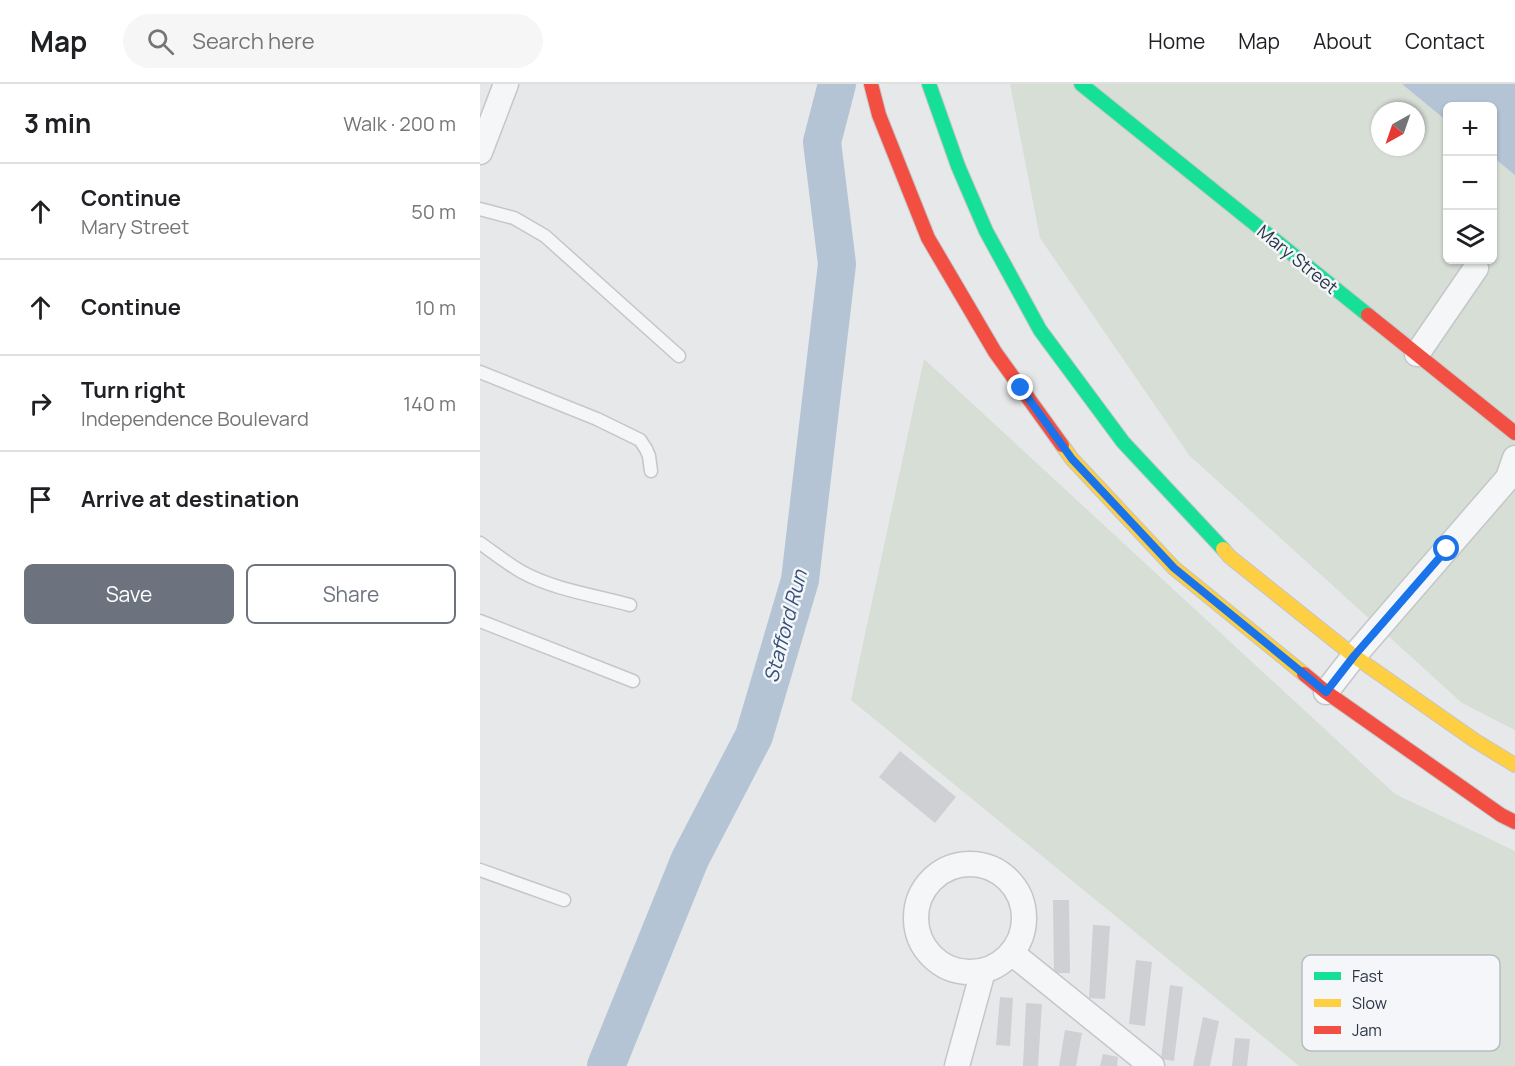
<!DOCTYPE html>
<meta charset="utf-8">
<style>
body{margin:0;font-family:Manrope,sans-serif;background:#f6f6f6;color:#202124}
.controls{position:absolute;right:18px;top:18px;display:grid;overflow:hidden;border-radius:9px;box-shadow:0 2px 4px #0004}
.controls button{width:54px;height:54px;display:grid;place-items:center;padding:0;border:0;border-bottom:2px solid #e0e0e0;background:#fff;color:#202124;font:30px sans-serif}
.compass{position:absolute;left:891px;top:18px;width:54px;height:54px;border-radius:50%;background:#fff;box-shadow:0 2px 4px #0004;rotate:220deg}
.stop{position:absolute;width:18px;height:18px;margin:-14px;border:4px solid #1a73e8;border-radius:50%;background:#fff}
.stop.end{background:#1a73e8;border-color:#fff;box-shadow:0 2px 6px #0008}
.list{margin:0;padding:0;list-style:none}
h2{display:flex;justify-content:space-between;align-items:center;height:78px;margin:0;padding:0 24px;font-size:26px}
h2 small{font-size:20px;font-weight:400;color:#757577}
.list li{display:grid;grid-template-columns:39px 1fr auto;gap:18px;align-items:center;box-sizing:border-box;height:96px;padding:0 24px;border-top:2px solid #e0e0e0}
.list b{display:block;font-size:22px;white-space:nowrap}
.list p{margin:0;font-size:20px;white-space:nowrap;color:#757577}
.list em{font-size:20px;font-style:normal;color:#757577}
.actions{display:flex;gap:12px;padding:18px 24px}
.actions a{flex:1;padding:14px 0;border:2px solid #6c737f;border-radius:9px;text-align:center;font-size:21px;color:#6c737f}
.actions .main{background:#6c737f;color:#fff}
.icon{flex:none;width:33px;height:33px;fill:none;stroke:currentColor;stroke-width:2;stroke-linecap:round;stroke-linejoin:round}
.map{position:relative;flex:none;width:1035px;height:982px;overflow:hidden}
header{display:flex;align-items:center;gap:36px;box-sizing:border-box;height:84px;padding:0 30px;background:#fff;border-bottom:2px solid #e0e0e0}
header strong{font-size:28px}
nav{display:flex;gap:33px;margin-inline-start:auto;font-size:21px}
.search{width:420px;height:54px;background:#f6f6f6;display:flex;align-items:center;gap:15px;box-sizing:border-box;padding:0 21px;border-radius:33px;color:#757577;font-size:22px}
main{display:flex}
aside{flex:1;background:#fff}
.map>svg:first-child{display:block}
.green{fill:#d6ded6;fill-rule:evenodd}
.water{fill:#b4c4d5}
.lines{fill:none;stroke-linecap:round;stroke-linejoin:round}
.river{stroke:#b4c4d5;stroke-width:38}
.building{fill:#ced0d3}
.lane-casing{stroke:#c4c6c8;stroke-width:15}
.street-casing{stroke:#c4c6c8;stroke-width:27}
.fast-casing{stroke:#c4c6c8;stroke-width:16}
.slow-casing{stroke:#c4c6c8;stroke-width:16}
.jam-casing{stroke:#c4c6c8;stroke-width:16}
.lane{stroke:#f5f6f7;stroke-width:12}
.street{stroke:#f5f6f7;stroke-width:24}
.fast{stroke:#16e098;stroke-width:14}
.slow{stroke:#ffcf43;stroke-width:14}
.jam{stroke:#f24e42;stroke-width:14}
.route{stroke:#1a73e8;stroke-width:8}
.labels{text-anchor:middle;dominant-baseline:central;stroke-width:5;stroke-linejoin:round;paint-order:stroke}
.street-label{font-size:18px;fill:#2b3445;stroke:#f4f6f9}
.water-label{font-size:20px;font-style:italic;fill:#34527a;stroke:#f4f6f9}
.key{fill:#f4f6f9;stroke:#b8bcc3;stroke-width:1.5}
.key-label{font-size:16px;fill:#2b3445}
</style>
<header>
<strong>Map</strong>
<div class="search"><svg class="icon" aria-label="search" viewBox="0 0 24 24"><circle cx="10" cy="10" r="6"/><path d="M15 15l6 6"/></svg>Search here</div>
<nav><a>Home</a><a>Map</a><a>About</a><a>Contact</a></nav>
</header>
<main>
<aside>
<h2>3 min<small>Walk · 200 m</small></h2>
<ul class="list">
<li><svg class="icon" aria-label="ahead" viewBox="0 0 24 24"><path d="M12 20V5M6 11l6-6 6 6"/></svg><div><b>Continue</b><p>Mary Street</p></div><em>50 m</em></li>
<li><svg class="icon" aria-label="ahead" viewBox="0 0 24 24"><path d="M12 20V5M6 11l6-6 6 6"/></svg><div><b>Continue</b></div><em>10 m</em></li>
<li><svg class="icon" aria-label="right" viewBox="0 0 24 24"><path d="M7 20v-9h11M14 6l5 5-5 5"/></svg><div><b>Turn right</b><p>Independence Boulevard</p></div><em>140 m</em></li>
<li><svg class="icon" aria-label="arrive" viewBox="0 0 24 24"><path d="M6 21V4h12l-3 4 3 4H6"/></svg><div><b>Arrive at destination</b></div></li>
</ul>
<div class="actions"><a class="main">Save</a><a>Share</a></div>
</aside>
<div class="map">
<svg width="1035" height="982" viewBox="0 0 1035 982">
<rect width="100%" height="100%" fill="#e6e8ea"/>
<path class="green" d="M530 0H1035V646L982 619 709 371 560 154ZM968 22H1012V176H968ZM900 27H936V63H900Z
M444 275 915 710 1035 767V982H819L371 616Z"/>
<path class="water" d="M922 0H1035V91L1013 73 1012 22H968L967 37Z"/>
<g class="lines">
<path class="river" d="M126 982 210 775 274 652 320 496 357 180 342 58 357 0"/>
</g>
<path class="building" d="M420 667 476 713 455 739 399 693Z
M573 816H589L590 889H574Z
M613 841 630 842 625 915 609 914Z
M656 876 672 878 665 942 649 940Z
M690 901 703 903 694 977 681 975Z
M520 913 533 914 530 962 516 961Z
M546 919 562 920 558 982H543Z
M723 933 739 937 730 982H713Z
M585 946 602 949 596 982H579Z
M755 954 770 955 767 982H752Z
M623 970 638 973 637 982H620Z"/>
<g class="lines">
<g class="lane-casing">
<path id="lane" d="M0 125 34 134 65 152 199 272
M0 288 117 335 160 356 166 365 169 372 171 387
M0 459C14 469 28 480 42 488 75 506 114 511 150 521
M0 537 153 597
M0 786 84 816"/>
</g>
<g class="street-casing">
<path id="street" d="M0 68 26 0
M937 270 996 184
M846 608 874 572 1028 394 1035 374
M436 834a54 54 0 1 1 108 0a54 54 0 1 1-108 0Z
M533 870 672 982
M477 982 503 887"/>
</g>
<g class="fast-casing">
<path id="fast" d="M449 0 478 82 506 147 560 246 643 358 743 465
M601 0 888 231"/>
</g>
<g class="slow-casing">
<path id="slow" d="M582 361 592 375 694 484 824 590
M743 465 750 473 874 572 994 656 1035 681"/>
</g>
<g class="jam-casing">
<path id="jam" d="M391 0 399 31 448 154 515 268 582 361
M888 231 1035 349
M824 590 846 608 1021 731 1035 738"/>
</g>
<use href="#lane" class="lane"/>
<use href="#street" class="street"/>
<use href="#fast" class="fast"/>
<use href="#slow" class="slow"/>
<use href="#jam" class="jam"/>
</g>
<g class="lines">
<path class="route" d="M541 304 592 375 694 484 846 608 874 572 967 465"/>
</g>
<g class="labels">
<g class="street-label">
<text transform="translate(818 175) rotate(39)">Mary Street</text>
</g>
<g class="water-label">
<text transform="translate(305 542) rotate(-75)">Stafford Run</text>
</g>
</g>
<rect x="822" y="871" width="198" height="96" rx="9" class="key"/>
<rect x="834" y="888" width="27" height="8" fill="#16e098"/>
<rect x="834" y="915" width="27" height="8" fill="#ffcf43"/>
<rect x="834" y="942" width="27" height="8" fill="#f24e42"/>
<g class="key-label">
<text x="872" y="898">Fast</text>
<text x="872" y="925">Slow</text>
<text x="872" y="952">Jam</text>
</g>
</svg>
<div class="controls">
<button>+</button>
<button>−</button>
<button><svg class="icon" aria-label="layers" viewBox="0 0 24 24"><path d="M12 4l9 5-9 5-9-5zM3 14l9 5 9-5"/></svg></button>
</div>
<svg class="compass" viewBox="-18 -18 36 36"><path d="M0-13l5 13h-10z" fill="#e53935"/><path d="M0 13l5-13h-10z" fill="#757577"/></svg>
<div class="stop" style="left:967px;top:465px"></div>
<div class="stop end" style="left:541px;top:304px"></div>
</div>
</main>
